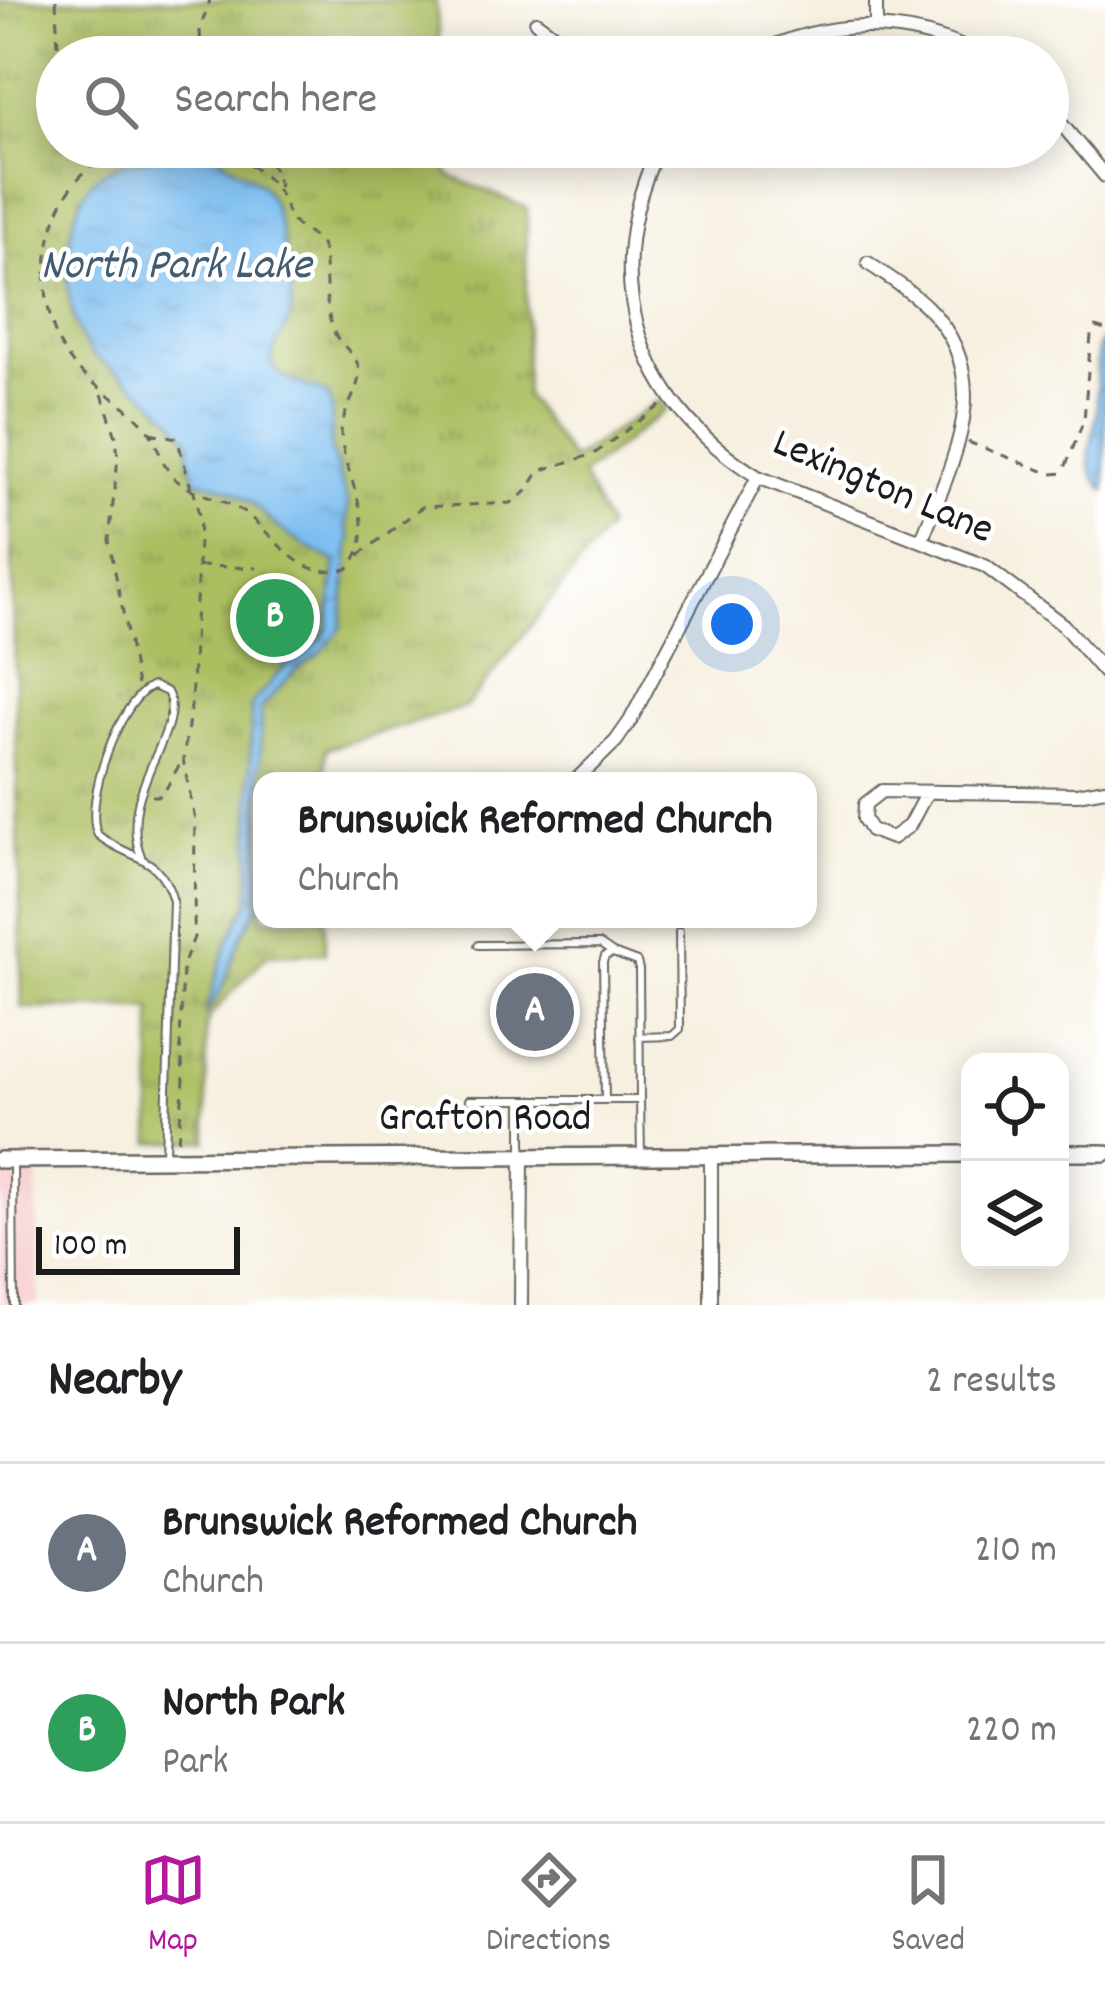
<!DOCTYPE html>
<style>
body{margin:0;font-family:Dekko,sans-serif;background:#f6f6f6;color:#202124}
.controls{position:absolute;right:36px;bottom:36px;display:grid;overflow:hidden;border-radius:24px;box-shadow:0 6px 30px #0003}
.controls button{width:108px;height:108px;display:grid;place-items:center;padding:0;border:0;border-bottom:3px solid #e0e0e0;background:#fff;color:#202124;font:60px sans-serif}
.scale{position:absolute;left:36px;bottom:30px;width:204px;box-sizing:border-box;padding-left:12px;border:6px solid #1c1c1c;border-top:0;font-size:33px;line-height:42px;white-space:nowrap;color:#1c1c1c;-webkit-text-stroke:9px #fff;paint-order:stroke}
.you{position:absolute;left:732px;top:624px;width:42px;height:42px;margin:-30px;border:9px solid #fff;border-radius:50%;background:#1a73e8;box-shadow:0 0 0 18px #1a73e833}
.badge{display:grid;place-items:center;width:78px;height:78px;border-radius:50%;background:#b5179e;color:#fff;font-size:39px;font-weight:700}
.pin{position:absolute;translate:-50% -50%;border:6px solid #fff;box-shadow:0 3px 12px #0006}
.popup{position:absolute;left:253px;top:772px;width:564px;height:156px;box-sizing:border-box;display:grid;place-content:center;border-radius:24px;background:#fff;filter:drop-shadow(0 3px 9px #0005);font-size:39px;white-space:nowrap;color:#757577}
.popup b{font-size:45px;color:#202124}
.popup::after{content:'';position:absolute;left:50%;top:100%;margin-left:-24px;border:24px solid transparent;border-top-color:#fff}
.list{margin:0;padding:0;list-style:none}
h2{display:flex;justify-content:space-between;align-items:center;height:156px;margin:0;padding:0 48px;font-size:51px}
h2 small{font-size:39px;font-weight:400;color:#757577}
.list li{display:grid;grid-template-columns:78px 1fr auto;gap:36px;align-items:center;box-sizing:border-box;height:180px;padding:0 48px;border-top:3px solid #e0e0e0}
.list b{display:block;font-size:45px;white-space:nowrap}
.list p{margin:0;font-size:39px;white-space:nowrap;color:#757577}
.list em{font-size:39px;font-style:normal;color:#757577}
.icon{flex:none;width:66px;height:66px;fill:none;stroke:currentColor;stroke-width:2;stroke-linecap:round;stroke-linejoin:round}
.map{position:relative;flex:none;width:1105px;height:1305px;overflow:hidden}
.search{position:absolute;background:#fff;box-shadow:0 6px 30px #0003;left:36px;right:36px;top:36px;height:132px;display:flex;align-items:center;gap:30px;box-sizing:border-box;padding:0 42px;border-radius:66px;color:#757577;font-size:45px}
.sheet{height:516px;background:#fff}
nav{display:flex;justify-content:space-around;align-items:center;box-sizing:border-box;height:168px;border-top:3px solid #e0e0e0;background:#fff;font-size:33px;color:#757577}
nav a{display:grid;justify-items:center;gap:6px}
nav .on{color:#b5179e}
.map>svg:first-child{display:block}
.built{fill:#f7cfd2}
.park{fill:url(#park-tufts);stroke:#646d3e;stroke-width:3}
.water{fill:url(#water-ripples);stroke:#4c6d86;stroke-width:3}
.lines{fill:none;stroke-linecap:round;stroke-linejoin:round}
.service-casing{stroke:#696661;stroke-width:10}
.minor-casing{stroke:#696661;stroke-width:16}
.tertiary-casing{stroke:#696661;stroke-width:20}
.path{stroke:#696661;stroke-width:3;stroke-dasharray:9 9;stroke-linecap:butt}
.service{stroke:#fff;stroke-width:6}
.minor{stroke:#fff;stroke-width:12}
.tertiary{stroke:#fff;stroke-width:15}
.labels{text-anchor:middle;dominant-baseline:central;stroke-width:9;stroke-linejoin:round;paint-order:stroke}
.street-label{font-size:42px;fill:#1c1c1c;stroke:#fff}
.water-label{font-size:45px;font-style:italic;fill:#425d71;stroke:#fff}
</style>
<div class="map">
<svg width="1105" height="1305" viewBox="0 0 1105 1305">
<defs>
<pattern id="park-tufts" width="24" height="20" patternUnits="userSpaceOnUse" patternTransform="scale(3)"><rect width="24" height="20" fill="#abbe61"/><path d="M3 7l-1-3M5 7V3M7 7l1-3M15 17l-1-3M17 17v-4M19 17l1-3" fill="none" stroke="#8a9a4f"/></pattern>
<pattern id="water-ripples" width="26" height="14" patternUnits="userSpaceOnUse" patternTransform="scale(3)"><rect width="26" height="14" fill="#7cbef1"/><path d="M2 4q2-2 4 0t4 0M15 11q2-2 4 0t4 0" fill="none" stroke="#6ba3ce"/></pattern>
</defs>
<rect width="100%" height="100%" fill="#fff"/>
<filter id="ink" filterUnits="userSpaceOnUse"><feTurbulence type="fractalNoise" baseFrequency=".00833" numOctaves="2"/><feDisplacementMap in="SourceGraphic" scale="24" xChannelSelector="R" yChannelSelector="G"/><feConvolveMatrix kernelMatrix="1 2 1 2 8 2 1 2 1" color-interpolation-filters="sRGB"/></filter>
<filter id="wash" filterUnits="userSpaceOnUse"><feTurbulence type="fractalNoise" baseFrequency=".004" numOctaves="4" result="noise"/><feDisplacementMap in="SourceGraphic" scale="48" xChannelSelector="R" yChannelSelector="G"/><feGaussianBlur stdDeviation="2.7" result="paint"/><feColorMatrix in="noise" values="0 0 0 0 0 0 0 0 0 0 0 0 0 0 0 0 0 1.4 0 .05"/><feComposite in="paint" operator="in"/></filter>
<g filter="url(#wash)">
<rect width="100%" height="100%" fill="#f7f0e0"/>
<path class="built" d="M0 1160H37L38 1305H0Z"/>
<path class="park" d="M0 0H436L440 57H57V147H446L448 175 527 208 525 395 572 460 660 400 667 409 582 475 608 528 466 707 326 749 325 781H262V919H325V953L267 955 210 1016 206 1025 207 1141 151 1143 152 1009 22 1008Z"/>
<path class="water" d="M193 147H213C224 168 255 172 268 194 281 217 297 297 289 321 284 336 262 356 277 372 288 383 314 386 328 394L332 408 331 450 348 505 346 527 350 537 342 627 321 653 295 671 261 708 258 907 241 937 221 991 204 1016 227 944 250 898 251 705 289 662 304 655 327 630 336 563C323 554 307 548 294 539 254 513 251 487 196 481L188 453 191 443C173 415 147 394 120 374 110 367 98 361 90 352 58 315 58 201 103 173 126 158 165 155 192 153Z
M1104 339 1105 340V490C1075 463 1097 440 1097 407 1097 387 1096 367 1098 347Z"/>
</g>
<g filter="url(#ink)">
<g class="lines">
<g class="service-casing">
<path id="service" d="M141 856C115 792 188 729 167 692L153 686C120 697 82 804 98 835 130 861 160 852 173 901L165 1155
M478 945 600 944 613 953
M639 1037 672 1036 680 1029 679 932
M469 1100H522
M605 1100 603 962 605 956 613 953 637 962 639 969 640 1100
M522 1153V1100H640L641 1156
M13 1163 14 1305"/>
</g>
<g class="minor-casing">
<path id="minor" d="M536 22 584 57
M876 25V0
M750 57C826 17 908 17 984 57
M1048 108 1105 176
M659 147C597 278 635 401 758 477L985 566 1063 625 1105 673
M868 263C888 277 910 290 927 307 999 378 952 462 922 539
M575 781 616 741 630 721 758 477
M926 794 909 826 892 838 871 830 864 819 865 804 882 791 1077 794 1105 789
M711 1155V1305
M521 1305 522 1156"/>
</g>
<g class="tertiary-casing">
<path id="tertiary" d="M1060 1153H1105
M0 1160 970 1154"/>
</g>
<path class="path" d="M56 0 58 49 63 57
M201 57 200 29 210 0
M93 147 100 160
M149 147C134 149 118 151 104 158 44 189 31 293 62 348 82 385 124 398 148 430 159 445 161 465 174 478 192 495 220 497 240 510 265 525 284 558 311 568 323 572 335 571 347 569 384 532 343 476 341 434 341 411 360 392 359 371 358 353 340 347 334 332 323 306 328 275 323 248 316 235 305 233 295 224 287 216 286 207 282 198 268 170 232 152 203 147
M260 147 275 171 281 194
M102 394 116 437 118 458 109 540 137 685
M150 433 177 438 191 488
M968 442 1051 474 1063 473 1084 420 1091 335 1096 327 1105 330
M359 555 422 507 511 503 526 492 539 471 594 454 664 403
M199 566 257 568
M152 796H162L182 760
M178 1140 184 1081 180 1043 183 966 194 937 195 820 183 759 191 706 200 520 194 492"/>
<use href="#service" class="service"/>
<use href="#minor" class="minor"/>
<use href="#tertiary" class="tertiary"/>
</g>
</g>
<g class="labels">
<g class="street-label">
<text transform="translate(882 489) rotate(23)">Lexington Lane</text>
<text x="485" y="1121">Grafton Road</text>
</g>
<g class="water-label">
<text x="176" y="268">North Park Lake</text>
</g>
</g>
</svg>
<div class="controls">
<button><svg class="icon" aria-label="locate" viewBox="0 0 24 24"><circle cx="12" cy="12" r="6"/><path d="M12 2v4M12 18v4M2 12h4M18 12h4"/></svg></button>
<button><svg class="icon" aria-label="layers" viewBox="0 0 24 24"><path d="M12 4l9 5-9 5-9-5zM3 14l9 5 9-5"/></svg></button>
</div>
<div class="scale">100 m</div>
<div class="you"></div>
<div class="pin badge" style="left:535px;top:1012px;background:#6b7280">A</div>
<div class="popup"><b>Brunswick Reformed Church</b>Church</div>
<div class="pin badge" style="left:275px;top:618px;background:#2e9e5b">B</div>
<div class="search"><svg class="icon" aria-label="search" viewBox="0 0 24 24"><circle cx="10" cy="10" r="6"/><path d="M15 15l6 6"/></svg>Search here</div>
</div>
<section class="sheet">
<h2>Nearby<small>2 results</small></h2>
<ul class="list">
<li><span class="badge" style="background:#6b7280">A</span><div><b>Brunswick Reformed Church</b><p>Church</p></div><em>210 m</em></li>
<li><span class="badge" style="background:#2e9e5b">B</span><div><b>North Park</b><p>Park</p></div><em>220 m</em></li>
</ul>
</section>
<nav>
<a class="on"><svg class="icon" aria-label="map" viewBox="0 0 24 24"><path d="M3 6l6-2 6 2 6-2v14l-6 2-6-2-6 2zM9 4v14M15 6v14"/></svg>Map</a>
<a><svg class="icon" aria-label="directions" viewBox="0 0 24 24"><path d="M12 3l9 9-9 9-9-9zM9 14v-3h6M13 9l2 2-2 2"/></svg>Directions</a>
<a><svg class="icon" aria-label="saved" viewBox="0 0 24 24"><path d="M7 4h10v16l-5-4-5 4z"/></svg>Saved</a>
</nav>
